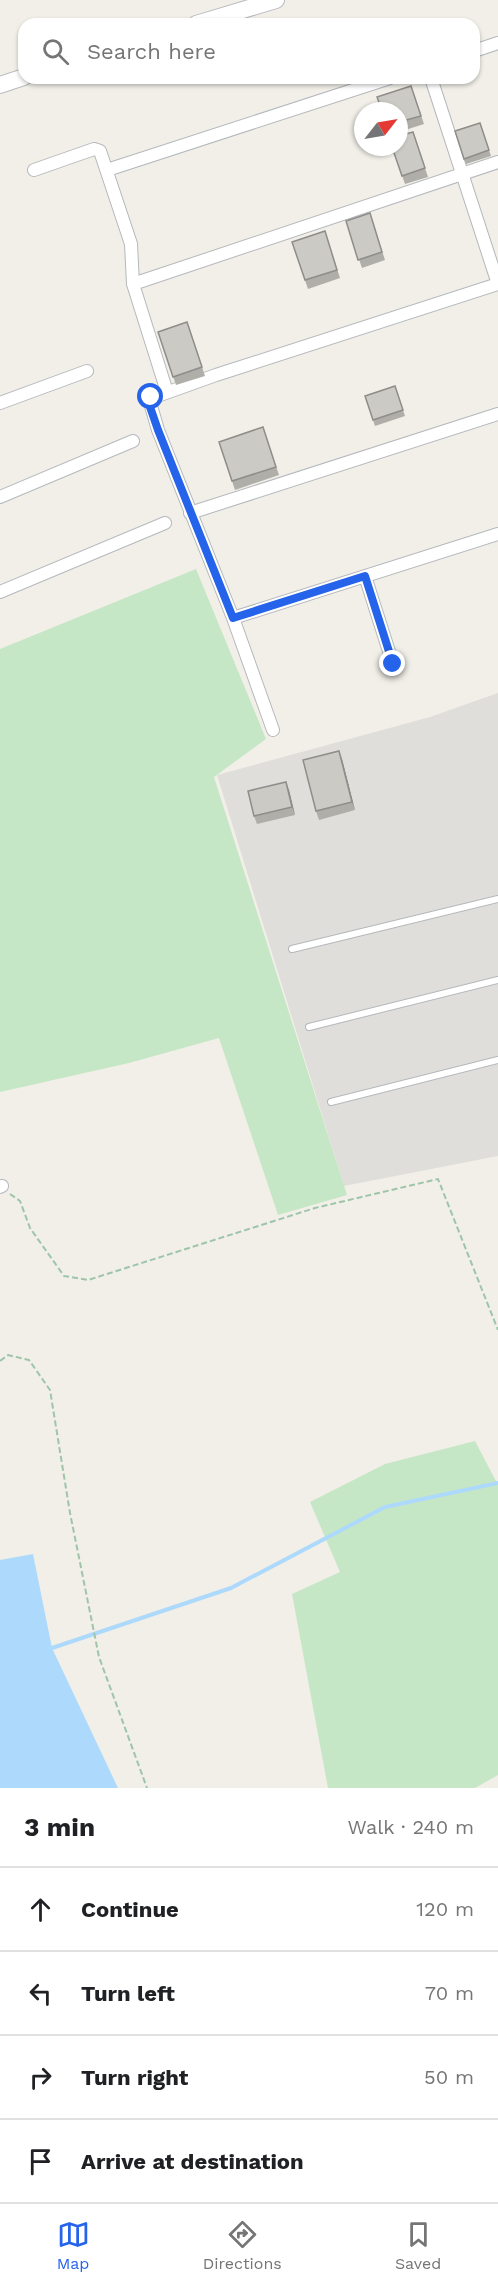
<!DOCTYPE html>
<meta charset="utf-8">
<style>
body{margin:0;font-family:"Work Sans",sans-serif;background:#f2f2f2;color:#202124}
.compass{position:absolute;left:354px;top:102px;width:54px;height:54px;border-radius:50%;background:#fff;box-shadow:0 2px 4px #0004;rotate:59deg}
.stop{position:absolute;width:18px;height:18px;margin:-14px;border:4px solid #2563eb;border-radius:50%;background:#fff}
.stop.end{background:#2563eb;border-color:#fff;box-shadow:0 2px 6px #0008}
.list{margin:0;padding:0;list-style:none}
h2{display:flex;justify-content:space-between;align-items:center;height:78px;margin:0;padding:0 24px;font-size:26px}
h2 small{font-size:20px;font-weight:400;color:#757577}
.list li{display:grid;grid-template-columns:39px 1fr auto;gap:18px;align-items:center;box-sizing:border-box;height:84px;padding:0 24px;border-top:2px solid #e0e0e0}
.list b{display:block;font-size:22px;white-space:nowrap}
.list em{font-size:20px;font-style:normal;color:#757577}
.icon{flex:none;width:33px;height:33px;fill:none;stroke:currentColor;stroke-width:2;stroke-linecap:round;stroke-linejoin:round}
.map{position:relative;flex:none;width:498px;height:1788px;overflow:hidden}
.search{position:absolute;background:#fff;box-shadow:0 2px 4px #0004;left:18px;right:18px;top:18px;height:66px;display:flex;align-items:center;gap:15px;box-sizing:border-box;padding:0 21px;border-radius:18px;color:#757577;font-size:22px}
.sheet{height:414px;background:#fff}
nav{display:flex;justify-content:space-around;align-items:center;box-sizing:border-box;height:84px;border-top:2px solid #e0e0e0;background:#fff;font-size:16px;color:#757577}
nav a{display:grid;justify-items:center;gap:3px}
nav .on{color:#2563eb}
.map>svg:first-child{display:block}
.industrial{fill:#e0deda}
.green{fill:#c6e7c6}
.water{fill:#addafc}
.lines{fill:none;stroke-linecap:round;stroke-linejoin:round}
.stream{stroke:#addafc;stroke-width:4}
.lane-casing{stroke:#b5b8bc;stroke-width:8}
.street-casing{stroke:#b5b8bc;stroke-width:14}
.secondary-casing{stroke:#b6babf;stroke-width:18}
.path{stroke:#9ec5aa;stroke-width:2;stroke-dasharray:6 3;stroke-linecap:butt}
.lane{stroke:#fff;stroke-width:6}
.street{stroke:#fff;stroke-width:12}
.secondary{stroke:#fff;stroke-width:16}
.wall{fill:#afaea9}
.shaded-wall{fill:#8f8d8a}
.building{fill:#cccac5;stroke:#8f8d8a;stroke-width:1.5}
.route{stroke:#2563eb;stroke-width:8}
</style>
<div class="map">
<svg width="498" height="1788" viewBox="0 0 498 1788">
<rect width="100%" height="100%" fill="#f1efe8"/>
<path class="industrial" d="M498 693V1156L344 1186 217 775 430 717Z"/>
<path class="green" d="M196 569 266 739 214 777 347 1195 278 1215 219 1038 129 1063 0 1092V649Z
M475 1441 498 1485V1775L475 1788H328L292 1594 340 1572 310 1502 385 1464Z"/>
<path class="water" d="M33 1554 52 1648 118 1788H0V1560Z"/>
<g class="lines">
<path class="stream" d="M52 1648 231 1588 385 1507 498 1483"/>
<g class="lane-casing">
<path id="lane" d="M292 949 498 899
M309 1027 498 980
M331 1102 498 1060"/>
</g>
<g class="street-casing">
<path id="street" d="M474 51 498 43
M431 78 498 284
M34 170 94 149 100 151 131 244 133 284 167 392
M107 170 390 78
M133 284 498 162
M0 403 87 371
M0 497 133 441
M190 513 498 414
M365 576 393 664
M0 592 165 523
M233 618 498 534
M273 730 233 618 158 430 149 399 216 375 498 284
M0 1187 2 1186"/>
</g>
<g class="secondary-casing">
<path id="secondary" d="M196 24 276 0
M0 85 24 77"/>
</g>
<path class="path" d="M10 1194 20 1201 30 1228 64 1276 88 1280 315 1208 438 1179 498 1330
M0 1361 8 1355 29 1360 50 1390 70 1513 99 1657 147 1788"/>
<use href="#lane" class="lane"/>
<use href="#street" class="street"/>
<use href="#secondary" class="secondary"/>
</g>
<path class="wall" d="M411 86 424 124 399 132V111Z
M480 123 491 156 466 164 455 131Z
M413 132 428 177 405 184 392 147Z
M370 213 385 260 362 268 346 221Z
M325 231 340 278 308 289 292 242Z
M187 322 205 376 176 385 158 332Z
M395 386 405 416 375 426 365 396Z
M263 427 279 475 235 490 219 442Z
M342 759 355 810 319 820 316 811Z
M289 790 295 815 257 824 254 816Z"/>
<path class="shaded-wall" d="M339 751 342 759 355 810 352 802Z
M286 782 289 790 295 815 292 807Z"/>
<path class="building" d="M411 86 421 116 399 122V111H382L377 97Z
M480 123 489 150 464 159 455 131Z
M413 132 425 168 402 176 392 147H399V136Z
M370 213 382 252 358 260 346 221Z
M325 231 337 270 305 280 292 242Z
M187 322 202 367 173 377 158 332Z
M395 386 403 410 373 420 365 396Z
M263 427 276 467 232 481 219 442Z
M339 751 352 802 316 811 303 760Z
M286 782 292 807 254 816 248 791Z"/>
<g class="lines">
<path class="route" d="M151 397 149 404 158 430 233 618 365 576 393 664"/>
</g>
</svg>
<svg class="compass" viewBox="-18 -18 36 36"><path d="M0-13l5 13h-10z" fill="#e53935"/><path d="M0 13l5-13h-10z" fill="#757577"/></svg>
<div class="stop" style="left:151px;top:397px"></div>
<div class="stop end" style="left:393px;top:664px"></div>
<div class="search"><svg class="icon" aria-label="search" viewBox="0 0 24 24"><circle cx="10" cy="10" r="6"/><path d="M15 15l6 6"/></svg>Search here</div>
</div>
<section class="sheet">
<h2>3 min<small>Walk · 240 m</small></h2>
<ul class="list">
<li><svg class="icon" aria-label="ahead" viewBox="0 0 24 24"><path d="M12 20V5M6 11l6-6 6 6"/></svg><div><b>Continue</b></div><em>120 m</em></li>
<li><svg class="icon" aria-label="left" viewBox="0 0 24 24"><path d="M17 20v-9H6M10 6l-5 5 5 5"/></svg><div><b>Turn left</b></div><em>70 m</em></li>
<li><svg class="icon" aria-label="right" viewBox="0 0 24 24"><path d="M7 20v-9h11M14 6l5 5-5 5"/></svg><div><b>Turn right</b></div><em>50 m</em></li>
<li><svg class="icon" aria-label="arrive" viewBox="0 0 24 24"><path d="M6 21V4h12l-3 4 3 4H6"/></svg><div><b>Arrive at destination</b></div></li>
</ul>
</section>
<nav>
<a class="on"><svg class="icon" aria-label="map" viewBox="0 0 24 24"><path d="M3 6l6-2 6 2 6-2v14l-6 2-6-2-6 2zM9 4v14M15 6v14"/></svg>Map</a>
<a><svg class="icon" aria-label="directions" viewBox="0 0 24 24"><path d="M12 3l9 9-9 9-9-9zM9 14v-3h6M13 9l2 2-2 2"/></svg>Directions</a>
<a><svg class="icon" aria-label="saved" viewBox="0 0 24 24"><path d="M7 4h10v16l-5-4-5 4z"/></svg>Saved</a>
</nav>
